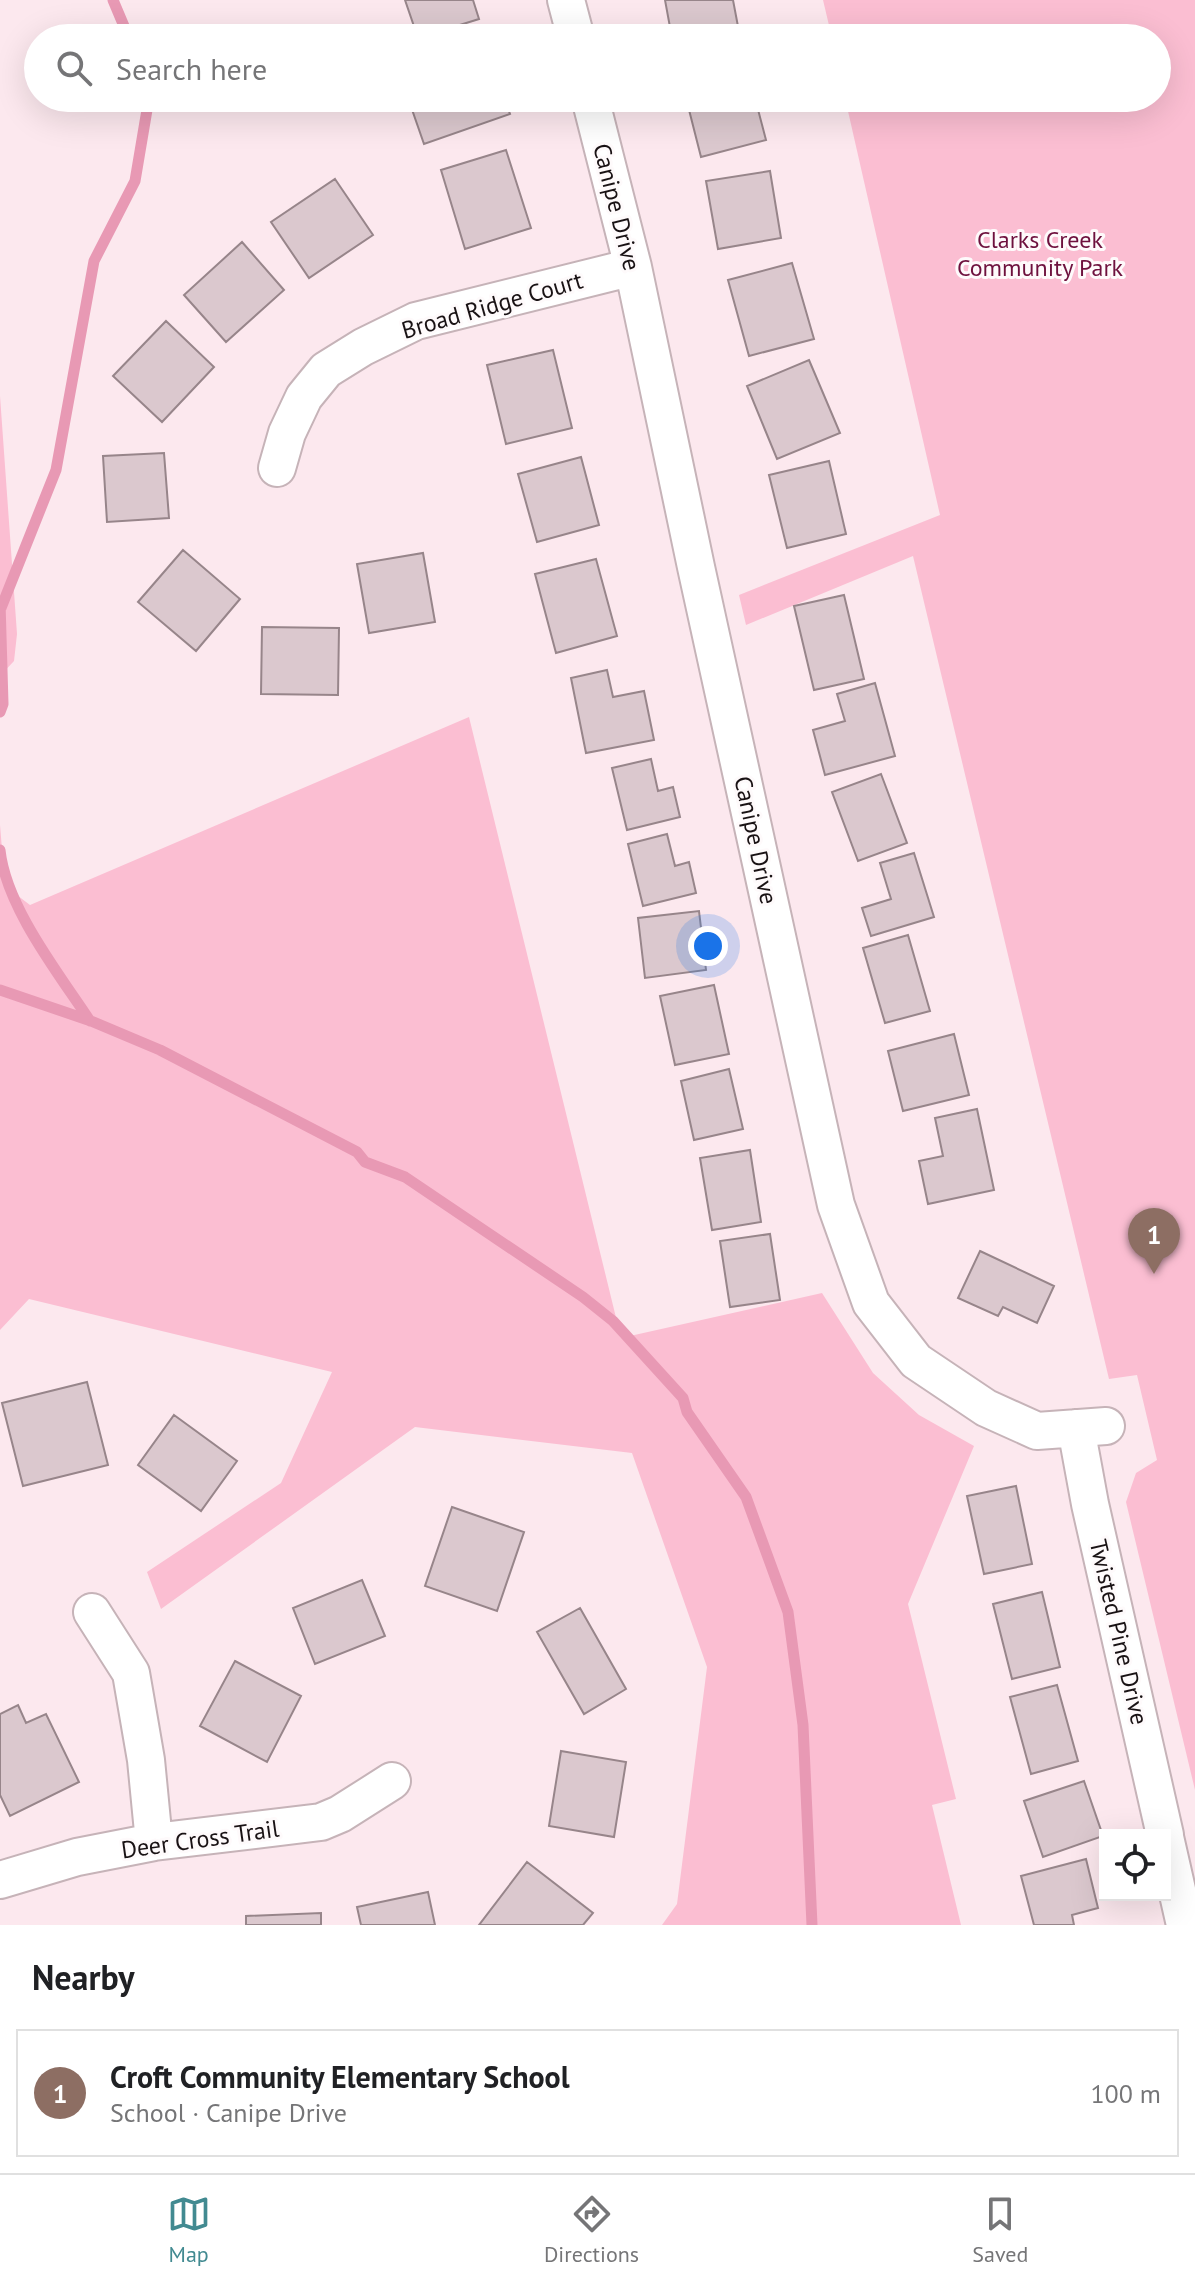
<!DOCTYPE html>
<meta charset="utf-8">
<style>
body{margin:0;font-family:"PT Sans",sans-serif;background:#f2f2f2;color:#202124}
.controls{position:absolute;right:24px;bottom:24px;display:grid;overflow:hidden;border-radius:0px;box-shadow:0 8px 32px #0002}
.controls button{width:72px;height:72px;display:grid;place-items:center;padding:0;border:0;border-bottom:2px solid #e0e0e0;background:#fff;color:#202124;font:40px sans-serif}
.you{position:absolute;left:708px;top:946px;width:28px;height:28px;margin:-20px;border:6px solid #fff;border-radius:50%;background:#1a73e8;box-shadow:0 0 0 12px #1a73e833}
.badge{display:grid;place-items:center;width:52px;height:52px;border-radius:50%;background:#428a91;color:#fff;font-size:26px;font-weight:700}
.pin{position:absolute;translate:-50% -66px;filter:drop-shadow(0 2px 4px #0008)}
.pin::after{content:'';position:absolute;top:42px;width:28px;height:24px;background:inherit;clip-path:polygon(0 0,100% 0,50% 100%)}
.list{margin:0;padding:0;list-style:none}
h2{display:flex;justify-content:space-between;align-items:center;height:104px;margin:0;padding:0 32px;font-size:34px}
h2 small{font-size:26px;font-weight:400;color:#757577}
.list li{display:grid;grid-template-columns:52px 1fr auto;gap:24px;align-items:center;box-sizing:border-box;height:128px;margin:0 16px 16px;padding:0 16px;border:2px solid #e0e0e0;border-radius:0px}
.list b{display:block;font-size:30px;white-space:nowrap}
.list p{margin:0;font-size:26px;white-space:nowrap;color:#757577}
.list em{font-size:26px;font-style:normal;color:#757577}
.icon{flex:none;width:44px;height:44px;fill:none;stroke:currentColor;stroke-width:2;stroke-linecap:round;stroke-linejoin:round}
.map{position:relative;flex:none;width:1195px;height:1925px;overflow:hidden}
.search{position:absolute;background:#fff;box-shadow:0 8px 32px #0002;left:24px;right:24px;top:24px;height:88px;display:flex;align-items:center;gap:20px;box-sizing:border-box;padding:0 28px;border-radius:44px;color:#757577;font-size:30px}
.sheet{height:248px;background:#fff}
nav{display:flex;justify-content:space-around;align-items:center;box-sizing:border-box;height:112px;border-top:2px solid #e0e0e0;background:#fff;font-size:22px;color:#757577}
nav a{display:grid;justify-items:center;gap:4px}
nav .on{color:#428a91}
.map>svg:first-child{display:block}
.green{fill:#fbbed2}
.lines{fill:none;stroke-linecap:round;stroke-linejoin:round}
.stream{stroke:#e899b4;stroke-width:11}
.building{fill:#dbc8ce;stroke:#97858a;stroke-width:2}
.street-casing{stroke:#c6b3b8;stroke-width:40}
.street{stroke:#fff;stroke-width:36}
.labels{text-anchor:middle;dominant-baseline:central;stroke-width:6;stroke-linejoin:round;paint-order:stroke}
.street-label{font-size:24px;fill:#191214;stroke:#fefafb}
.park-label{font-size:24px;fill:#6e113e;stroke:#fefafb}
</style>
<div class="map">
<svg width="1195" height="1925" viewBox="0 0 1195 1925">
<rect width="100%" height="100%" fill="#fce8ee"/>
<path class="green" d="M823 0H1195V1790L1126 1502 1136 1473 1157 1460 1137 1375 1109 1379 913 556 746 625 739 595 940 515 845 98H1157V38H832Z
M0 396 17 634 14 661 0 676Z
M469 717 621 1338 822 1293 873 1373 919 1415 974 1446 908 1604 956 1799 932 1805 961 1925H662L677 1904 707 1667 632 1453 415 1427 161 1609 147 1572 281 1483 332 1372 29 1299 0 1330V825L5 886 30 905Z"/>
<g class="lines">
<path class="stream" d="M113 0 129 38
M1 608 56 470 94 261 135 181 149 98
M0 712 3 704 0 602
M0 850C6 907 59 974 90 1021
M0 990 91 1021 160 1050 357 1152 365 1162 405 1177 583 1297 613 1321 683 1398 687 1412 746 1497 788 1612 803 1725 812 1925"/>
</g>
<path class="building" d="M405 0H473L479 19 418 38Z
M665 0H733L740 37 672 38Z
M408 98H504L510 114 424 144Z
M686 98H755L766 140 701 157Z
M506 150 531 228 465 249 441 170Z
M770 171 781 238 718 249 706 181Z
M335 179 373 235 309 278 271 222Z
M242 242 284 290 226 342 184 295Z
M792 263 814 339 749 356 728 280Z
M166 321 214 367 162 422 113 376Z
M553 350 572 428 506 444 487 365Z
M809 360 840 433 777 459 747 386Z
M164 453 169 518 107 522 103 456Z
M581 457 599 525 537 542 518 474Z
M829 461 846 534 787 548 769 475Z
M183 550 240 599 196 651 138 602Z
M423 553 435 622 369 633 357 564Z
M596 559 617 636 556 653 535 574Z
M844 595 864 679 814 690 794 606Z
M262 627 339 628 338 695 261 694Z
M607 670 613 697 644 691 654 740 586 753 571 678Z
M875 683 895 756 825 775 813 730 845 721 837 694Z
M651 759 658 791 673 787 680 817 627 830 612 768Z
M881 774 907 843 858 861 832 792Z
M667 834 675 866 689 862 696 893 643 906 628 844Z
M914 853 934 917 871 936 862 908 891 899 880 863Z
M699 911 706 970 645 978 638 918Z
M908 935 930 1011 885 1023 863 948Z
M714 985 729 1054 675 1065 660 996Z
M954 1034 969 1095 903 1111 888 1051Z
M729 1069 743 1129 694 1140 681 1081Z
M977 1109 994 1190 928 1204 919 1161 943 1156 935 1118Z
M750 1150 761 1222 712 1230 700 1158Z
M770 1234 780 1300 730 1307 720 1241Z
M980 1251 1054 1286 1037 1323 1003 1307 998 1316 958 1298Z
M87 1382 108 1465 23 1486 2 1403Z
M174 1415 237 1461 201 1511 138 1465Z
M1016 1486 1032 1564 984 1574 967 1496Z
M452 1507 524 1532 497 1611 425 1586Z
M362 1580 385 1636 315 1664 293 1608Z
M1042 1592 1060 1667 1012 1679 993 1604Z
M580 1608 626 1689 584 1714 537 1632Z
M235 1661 301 1696 267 1762 200 1726Z
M1057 1685 1078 1761 1031 1774 1010 1697Z
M18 1705 26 1723 46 1714 79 1782 10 1816 0 1795V1714Z
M561 1751 626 1762 614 1837 549 1826Z
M1084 1781 1103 1836 1043 1857 1024 1801Z
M1086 1859 1098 1908 1072 1915 1074 1925H1034L1021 1876Z
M527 1862 593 1913 583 1925H479Z
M428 1892 435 1925H361L357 1907Z
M321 1913V1925H246V1916Z"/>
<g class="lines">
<g class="street-casing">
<path id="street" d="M566 0 576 38
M590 98 633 267 696 567 836 1205 871 1303 916 1361 986 1408 1037 1431 1106 1426
M277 468 287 433 304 397 326 370 363 347 416 321 633 267
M1076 1428 1090 1504 1165 1835
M92 1612 131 1673 146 1760 154 1842
M1165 1837 1185 1925
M0 1880 77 1857 154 1842 321 1822 340 1814 392 1781"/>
</g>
<use href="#street" class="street"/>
</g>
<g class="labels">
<g class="street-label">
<text transform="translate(617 207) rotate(76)">Canipe Drive</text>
<text transform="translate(492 305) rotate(-16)">Broad Ridge Court</text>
<text transform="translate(756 840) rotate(78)">Canipe Drive</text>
<text transform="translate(1119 1632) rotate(77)">Twisted Pine Drive</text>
<text transform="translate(200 1839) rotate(-8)">Deer Cross Trail</text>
</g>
<g class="park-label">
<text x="1040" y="239">Clarks Creek<tspan x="1040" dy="28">Community Park</tspan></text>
</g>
</g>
</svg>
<div class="controls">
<button><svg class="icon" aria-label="locate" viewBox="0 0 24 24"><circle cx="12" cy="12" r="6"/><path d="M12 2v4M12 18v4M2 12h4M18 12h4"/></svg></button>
</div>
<div class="you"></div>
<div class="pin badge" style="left:1154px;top:1274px;background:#8d6e63">1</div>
<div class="search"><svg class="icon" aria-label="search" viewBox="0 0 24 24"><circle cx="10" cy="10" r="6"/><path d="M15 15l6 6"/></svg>Search here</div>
</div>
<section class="sheet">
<h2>Nearby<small></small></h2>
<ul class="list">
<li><span class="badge" style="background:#8d6e63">1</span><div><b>Croft Community Elementary School</b><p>School · Canipe Drive</p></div><em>100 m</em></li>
</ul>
</section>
<nav>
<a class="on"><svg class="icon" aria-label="map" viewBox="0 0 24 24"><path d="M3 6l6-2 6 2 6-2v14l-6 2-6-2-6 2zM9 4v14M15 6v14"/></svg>Map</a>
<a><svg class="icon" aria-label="directions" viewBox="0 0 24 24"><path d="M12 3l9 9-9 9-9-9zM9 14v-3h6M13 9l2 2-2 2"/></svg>Directions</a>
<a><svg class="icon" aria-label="saved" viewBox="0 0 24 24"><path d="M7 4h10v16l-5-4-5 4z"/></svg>Saved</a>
</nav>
